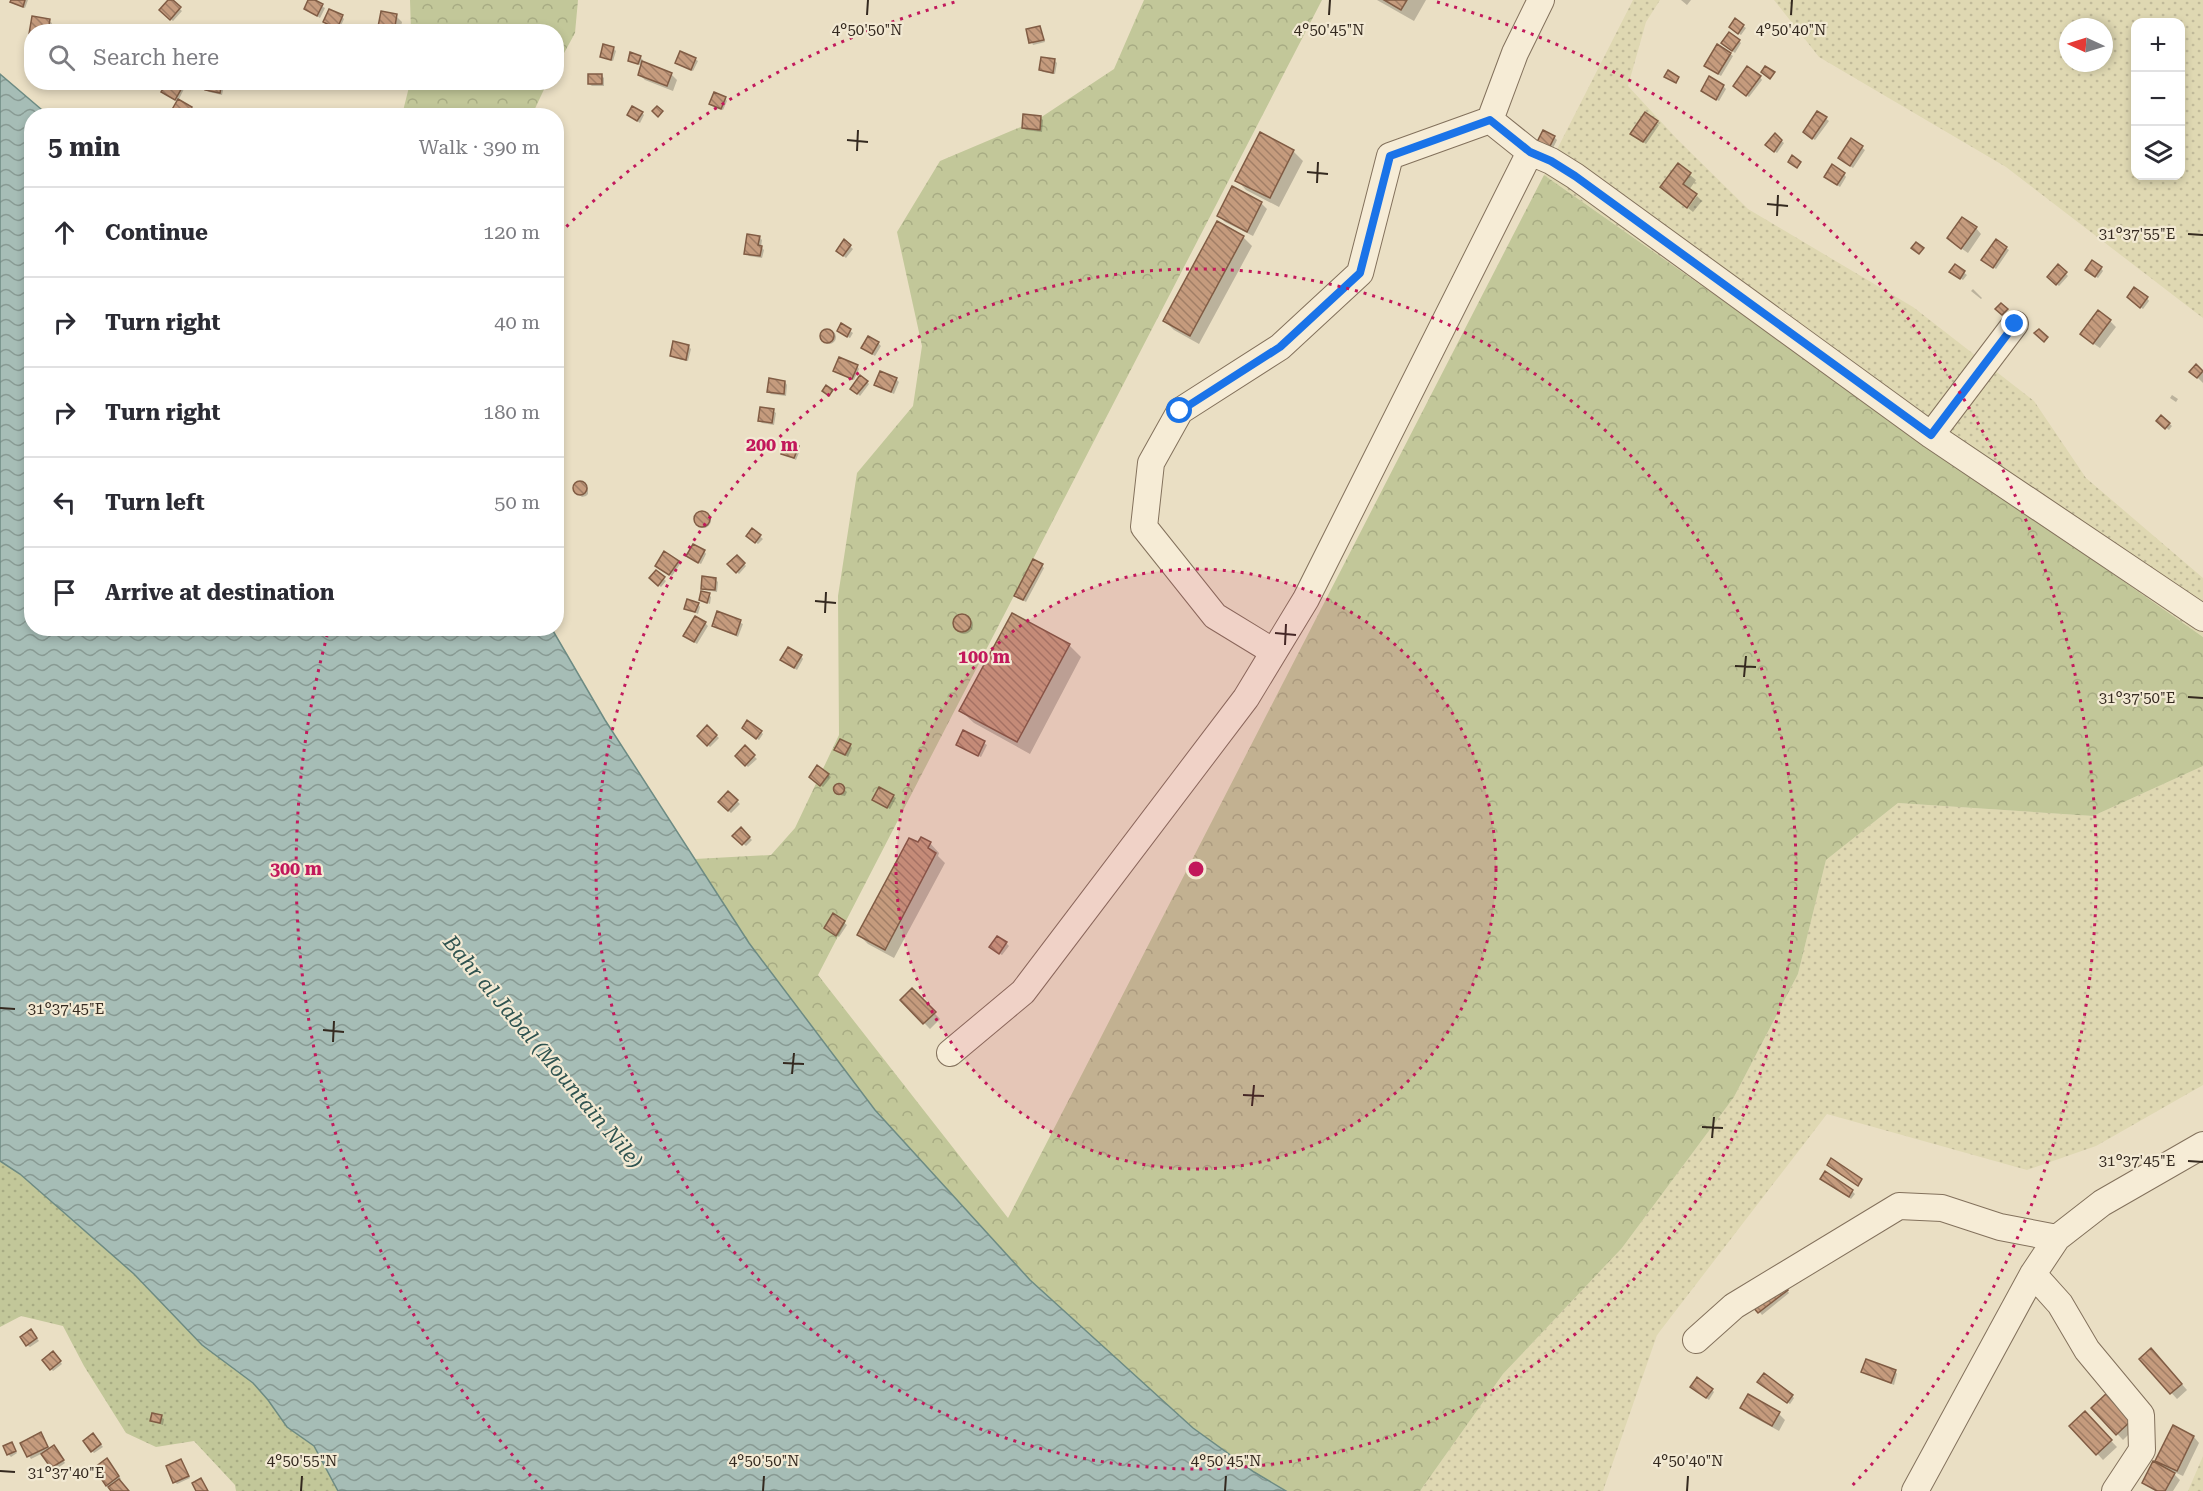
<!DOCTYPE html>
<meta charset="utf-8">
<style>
body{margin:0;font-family:"Roboto Serif",serif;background:#f2f2f3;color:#2b2b33}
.controls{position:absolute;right:18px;top:18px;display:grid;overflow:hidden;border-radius:12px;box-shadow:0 3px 9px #0003}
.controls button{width:54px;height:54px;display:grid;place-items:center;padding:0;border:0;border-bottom:2px solid #e1e1e2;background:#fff;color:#2b2b33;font:30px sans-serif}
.compass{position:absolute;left:2059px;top:18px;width:54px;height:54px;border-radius:50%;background:#fff;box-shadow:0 3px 9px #0003;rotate:274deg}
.stop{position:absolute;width:18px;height:18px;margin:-14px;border:4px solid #1a73e8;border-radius:50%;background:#fff}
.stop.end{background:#1a73e8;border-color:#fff;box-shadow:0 2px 6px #0008}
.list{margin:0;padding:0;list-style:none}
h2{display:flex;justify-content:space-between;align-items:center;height:78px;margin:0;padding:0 24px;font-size:26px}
h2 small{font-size:20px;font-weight:400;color:#7c7c81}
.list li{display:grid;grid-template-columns:39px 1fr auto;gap:18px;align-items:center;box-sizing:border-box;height:90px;padding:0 24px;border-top:2px solid #e1e1e2}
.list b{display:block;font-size:22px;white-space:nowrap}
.list em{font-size:20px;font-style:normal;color:#7c7c81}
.icon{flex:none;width:33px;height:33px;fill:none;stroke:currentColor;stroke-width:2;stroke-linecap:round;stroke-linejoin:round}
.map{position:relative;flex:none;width:2203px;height:1491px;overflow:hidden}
.search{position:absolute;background:#fff;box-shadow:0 3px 9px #0003;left:24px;top:24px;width:540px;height:66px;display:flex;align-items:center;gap:15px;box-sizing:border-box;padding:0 21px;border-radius:24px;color:#7c7c81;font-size:22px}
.panel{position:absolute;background:#fff;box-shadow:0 3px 9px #0003;left:24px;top:108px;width:540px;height:528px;border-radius:24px}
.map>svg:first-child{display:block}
.farmland{fill:url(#farmland-dots);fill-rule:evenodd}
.grass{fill:url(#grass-dots)}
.forest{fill:url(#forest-crowns)}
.water{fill:url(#water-waves);stroke:#6d8b83;stroke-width:1.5}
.shadow{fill:#0003}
.building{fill:url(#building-back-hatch);stroke:#805c44;stroke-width:1.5}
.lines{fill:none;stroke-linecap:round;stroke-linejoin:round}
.minor-casing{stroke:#83715c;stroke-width:28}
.minor{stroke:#f6ecd6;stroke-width:26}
.route{stroke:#1a73e8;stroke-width:8}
.ticks{fill:none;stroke:#34291f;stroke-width:2}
.ring{fill:none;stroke:#c2185b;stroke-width:3;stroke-dasharray:3 6}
.labels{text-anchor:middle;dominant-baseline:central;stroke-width:4.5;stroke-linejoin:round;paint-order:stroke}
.water-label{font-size:21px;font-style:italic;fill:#2f5350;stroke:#f2e9d3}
.ticks-label{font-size:15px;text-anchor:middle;fill:#34291f;stroke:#f2e9d3;stroke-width:4.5;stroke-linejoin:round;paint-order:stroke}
.centre{fill:#c2185b;stroke:#f2e9d3;stroke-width:3}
.ring-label{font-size:18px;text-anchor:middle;font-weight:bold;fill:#c2185b;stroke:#f2e9d3;stroke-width:4.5;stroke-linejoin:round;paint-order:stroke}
</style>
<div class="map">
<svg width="2203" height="1491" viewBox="0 0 2203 1491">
<defs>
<pattern id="farmland-dots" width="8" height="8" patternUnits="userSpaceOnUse" patternTransform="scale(1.5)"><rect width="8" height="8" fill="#dfd8b2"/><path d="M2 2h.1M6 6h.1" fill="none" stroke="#c0b999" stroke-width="1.8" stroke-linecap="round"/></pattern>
<pattern id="grass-dots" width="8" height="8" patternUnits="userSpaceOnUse" patternTransform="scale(1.5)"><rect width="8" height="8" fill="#c2c799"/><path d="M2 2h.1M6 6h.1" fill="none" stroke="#a7ab83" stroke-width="1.8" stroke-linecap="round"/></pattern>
<pattern id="forest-crowns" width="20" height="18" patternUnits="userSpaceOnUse" patternTransform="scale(1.5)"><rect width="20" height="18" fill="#c2c799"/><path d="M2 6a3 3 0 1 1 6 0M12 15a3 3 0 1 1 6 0" fill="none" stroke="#a7ab83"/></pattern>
<pattern id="water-waves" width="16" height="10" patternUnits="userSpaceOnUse" patternTransform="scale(1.5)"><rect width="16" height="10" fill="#a6bdb6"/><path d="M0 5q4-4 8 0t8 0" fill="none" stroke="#889a93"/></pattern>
<pattern id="building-back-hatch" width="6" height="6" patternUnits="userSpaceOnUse" patternTransform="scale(1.5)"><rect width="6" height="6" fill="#c59b7d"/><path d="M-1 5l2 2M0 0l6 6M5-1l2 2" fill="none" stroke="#a17e66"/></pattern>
</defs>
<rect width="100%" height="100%" fill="#eadfc4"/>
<path class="farmland" d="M1633 0H1660L1646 22 1628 86 1676 138 1748 209 1913 307 2034 401 2086 478 2203 578V637L1544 175Z
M1774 0H2203V318L2006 167 1819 57ZM2136 22H2180V176H2136ZM2068 27H2104V63H2068Z
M2203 766V1085L2096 1146 2027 1170 1827 1114 1657 1335 1603 1491H1420L1503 1374 1622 1248 1734 1097 1798 974 1826 860 1898 803 2093 816Z
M2203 1456V1491H2188Z"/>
<path class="grass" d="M0 1161 20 1174 134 1274 202 1345 253 1383 268 1400 287 1427 314 1446 338 1491H236L235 1485 194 1441 156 1447 126 1433 84 1366 63 1326 21 1316 0 1327Z"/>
<path class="forest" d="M410 0H578L575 33 557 66 556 32 411 31Z
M1144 0H1322L818 975 1008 1218 1544 175 2203 637V766L2093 816 1898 803 1826 860 1798 974 1734 1097 1622 1248 1503 1374 1420 1491H1286L1254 1472 1193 1428 1030 1280 875 1110 749 943 695 859 771 855 795 828 839 735 838 596 857 473 913 406 922 346 897 232 940 161 1037 120 1114 69Z
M410 83V82L547 83 532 115H402Z"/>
<path class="water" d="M0 74 48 115 32 116V628L552 629 605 720 749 943 875 1110 1030 1280 1193 1428 1254 1472 1286 1491H338L314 1446 287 1427 268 1400 253 1383 202 1345 134 1274 20 1174 0 1161Z"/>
<path class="shadow" d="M12 0H28L25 8 14 4Z
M170 0 182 11 173 21 161 10Z
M310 0 325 8 320 18 306 9Z
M1377 0H1426L1414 21Z
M1681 0H1691L1687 5Z
M396 16 402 22 400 32H378Z
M342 17 344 19 339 30 325 22Z
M34 18 49 21 52 23 50 32H32Z
M1743 26 1746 28 1741 35 1734 30Z
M1040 27 1045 42 1033 45 1027 30Z
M1739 41 1741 43 1735 53 1725 45Z
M613 48 616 51 613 61 602 56Z
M1730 54 1733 56 1721 76 1708 68Z
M640 57 643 60 641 63 671 74 677 80 673 91 645 80 639 74 642 66 630 60Z
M695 59 698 61 693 71 677 63Z
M1055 61 1057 63 1055 74 1043 72 1040 69Z
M601 75 604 78V86H592L589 84Z
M1760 77 1762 80 1749 97 1737 88Z
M208 82H225L222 95 209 92 207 90Z
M1723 86 1726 89 1719 101 1705 93Z
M182 87 184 89 178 101 193 111 191 116H175L178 102 166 94Z
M725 98 727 101 723 110 713 106Z
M200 111 208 116H198Z
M642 113 644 115 640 123 631 117Z
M1818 113 1829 121 1815 140 1807 135Z
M1645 114 1659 125 1646 144 1634 136Z
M1040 117 1043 120 1042 132 1026 130 1024 128Z
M1260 134 1293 151 1303 161 1279 207 1246 190 1237 180Z
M1775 135 1784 143 1777 153 1770 148Z
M1554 137 1557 140 1552 150 1541 145Z
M1852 140 1865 150 1853 168 1843 161Z
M1678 165 1696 180 1689 190 1685 206Z
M1844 174 1846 177 1840 187 1828 179Z
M1697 196 1702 201 1693 212 1688 208Z
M1261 203 1267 209 1253 236 1225 222 1219 216Z
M1976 228 1981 234 1968 253 1955 244Z
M759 237 762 240 761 247 764 250 762 258 749 256 746 253Z
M1243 237 1252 246 1199 344 1174 330 1165 321Z
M1996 241 2009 250 1996 269 1986 262Z
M845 242 853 249 846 258 840 253Z
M556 252 560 255 558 266H556Z
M1955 266 1967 275 1963 280 1954 274Z
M2058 266 2068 276 2059 286 2049 277Z
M2101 268 2103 271 2098 278 2089 272Z
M1973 289 1982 298 1981 299 1971 291Z
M2147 298 2149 301 2143 309 2131 300Z
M2110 321 2116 327 2100 348 2088 340Z
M842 325 853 333 850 338 841 333Z
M822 337a7 7 0 1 1 14 0a7 7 0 1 1-14 0Z
M878 343 881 346 875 356 865 350Z
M688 346 691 349 688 361 674 358 672 356Z
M857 366 859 369 854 380 835 371Z
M2196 366 2203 373V383L2191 371Z
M896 379 899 382 894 394 876 385Z
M785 382 787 385 786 396 771 394 768 391Z
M867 382 869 384 860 396 855 391Z
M2172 395 2178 399 2176 402 2170 398Z
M773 411 776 413 774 425 762 423 759 420Z
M2162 417 2172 426 2169 430 2158 421Z
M798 447 800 450 796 460 783 453Z
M578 483 588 488V494L586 496 582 497 575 491V485Z
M695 520a8 8 0 1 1 16 0a8 8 0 1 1-16 0Z
M752 530 763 539 758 544 750 538Z
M704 551 706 554 701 564 691 559Z
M737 557 746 566 739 574 729 564Z
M678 562 680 564 672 576 659 568Z
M1042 566 1044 568 1026 602 1019 598Z
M656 572 666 581 661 587 651 578Z
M715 579 718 582 717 592 705 590 703 588Z
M709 595 711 597 710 604 701 600Z
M698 604 700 607 698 614 686 608Z
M718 613 743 624 738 637 713 626Z
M955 625a9 9 0 1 1 18 0a9 9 0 1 1-18 0Z
M705 623 708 626 697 644 688 638Z
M1069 645 1081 657 1030 754 974 723 961 711Z
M801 656 803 659 797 670 782 660Z
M708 728 719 738 710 747 699 736Z
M746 730 761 732 763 734 759 740Z
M964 732 987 745 981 757 958 745Z
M850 745 852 748 848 757 836 750Z
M745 748 757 759 748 767 737 756Z
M828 775 831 777 823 787 813 780Z
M840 785 847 792 845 796 840 795 835 790 837 786Z
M729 793 740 804 731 813 720 802Z
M893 796 896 798 890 809 877 802Z
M741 829 752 840 746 846 734 836Z
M921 839 930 843 939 853 938 856 945 863 894 958 868 944 859 935Z
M834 915 847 925 839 937 828 930Z
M1006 943 1009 946 1002 955 994 950Z
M912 990 940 1019 930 1029 902 1000Z
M1825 1173 1852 1191 1855 1194 1851 1199 1824 1181Z
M1783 1285 1789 1293 1762 1315 1755 1306Z
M33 1333 39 1341 30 1347 27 1345Z
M53 1353 62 1364 53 1371 44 1360Z
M2157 1356 2187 1390 2177 1399 2141 1359Z
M1895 1371 1897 1374 1894 1385 1863 1372Z
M1762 1384 1792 1396 1794 1398 1790 1404Z
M1694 1389 1712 1390 1714 1392 1709 1400Z
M1742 1408 1779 1414 1785 1420 1779 1431 1748 1414Z
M2093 1408 2138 1425 2123 1440Z
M2085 1414 2117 1447 2103 1460 2072 1426Z
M161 1417 164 1419 163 1425 151 1421Z
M2173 1427 2194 1437 2199 1443 2183 1476 2170 1470 2180 1480 2173 1491H2155L2143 1482 2164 1468 2157 1460Z
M43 1436 50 1450 56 1449 65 1463 55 1470 43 1453 31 1459 22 1444Z
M96 1438 103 1447 94 1453 92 1451Z
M11 1444 17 1453 11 1457 8 1454Z
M181 1461 190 1478 177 1484 175 1482Z
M110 1463 121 1479 119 1481 128 1491H113L107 1485Z"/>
<path class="building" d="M11 0H25L23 7 10 2Z
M168 0H173L181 7 170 20 159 10Z
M308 0H315L323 4 317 16 304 9Z
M1384 0H1407L1401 10Z
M329 9 343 15 337 29 323 22Z
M381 11 397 14 394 32H377Z
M32 16 50 19 48 32H32V35L29 34Z
M1735 18 1744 25 1738 34 1729 27Z
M1040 26 1044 40 1029 43 1026 29Z
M1729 32 1740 40 1732 51 1721 43Z
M603 44 614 47 611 60 600 57Z
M1717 44 1731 53 1718 74 1704 66Z
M680 51 696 58 691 70 675 63Z
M630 52 641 56 638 64 628 61Z
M1041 57 1055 59 1053 73 1039 70Z
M642 61 672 73 667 86 638 75Z
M1747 66 1761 76 1746 96 1733 86Z
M1765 66 1775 72 1770 79 1761 72Z
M1668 70 1679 77 1676 83 1664 77Z
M588 74H602V84H588Z
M1709 76 1724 85 1716 100 1701 91Z
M167 82H177L183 86 175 100 161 92Z
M207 82H222L220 93 205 90Z
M714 92 726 97 721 109 709 104Z
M178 99 192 107 187 116H174L170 113Z
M632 106 643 112 637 121 627 115Z
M657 106 663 111 658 117 652 111Z
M1817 111 1827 117 1812 139 1803 132Z
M1645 112 1658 121 1643 142 1630 134Z
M1023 114 1041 116 1040 130 1022 128Z
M1543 130 1555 136 1549 148 1537 142Z
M1260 132 1294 150 1270 198 1235 181Z
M1775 133 1782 140 1774 152 1765 145Z
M1851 138 1863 146 1850 166 1838 158Z
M1792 155 1801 162 1797 168 1788 162Z
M1678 163 1691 173 1683 184 1697 194 1687 208 1660 187Z
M1832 164 1845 173 1837 185 1824 177Z
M1232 186 1262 202 1247 232 1217 216Z
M1962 217 1977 227 1961 249 1947 238Z
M1217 221 1244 236 1190 336 1163 321Z
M747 234 760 236 758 245 762 246 760 256 744 254Z
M844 239 851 245 843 256 836 251Z
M1996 239 2007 247 1993 268 1981 260Z
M1916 242 1924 248 1919 254 1911 248Z
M2092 260 2102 267 2095 277 2085 270Z
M1955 264 1965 271 1960 279 1949 272Z
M2058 264 2067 272 2056 285 2047 277Z
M2134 287 2148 297 2140 308 2127 297Z
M2001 303 2008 309 2002 315 1995 309Z
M2098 310 2111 320 2093 344 2080 334Z
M841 323 851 329 847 337 837 331Z
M820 336a7 7 0 1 1 14 0a7 7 0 1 1-14 0Z
M2039 329 2048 337 2044 342 2034 333Z
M868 336 879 342 872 354 861 348Z
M673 341 689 345 686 360 670 356Z
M839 357 858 365 852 379 833 371Z
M2196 364 2203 371 2197 378 2189 372Z
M880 371 897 378 891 392 874 385Z
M860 375 868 381 857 394 850 389Z
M769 378 785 381 784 394 767 392Z
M826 385 833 390 829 396 822 391Z
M760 407 774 409 772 423 758 421Z
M2161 415 2170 423 2165 429 2156 421Z
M786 441 799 446 794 458 781 454Z
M573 488a7 7 0 1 1 14 0a7 7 0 1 1-14 0Z
M694 519a8 8 0 1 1 16 0a8 8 0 1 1-16 0Z
M752 528 761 535 755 543 746 536Z
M693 544 705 550 698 563 686 556Z
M664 551 679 561 669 575 655 566Z
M737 555 745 563 736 573 727 564Z
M1033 559 1043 564 1023 600 1014 596Z
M656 570 665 577 658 586 649 578Z
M702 576 716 578 715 590 701 589Z
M701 591 710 593 707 603 699 600Z
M687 599 699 603 695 612 684 609Z
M717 611 741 620 736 635 712 626Z
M1012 613 1070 644 1017 742 959 711Z
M953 623a9 9 0 1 1 18 0a9 9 0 1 1-18 0Z
M695 616 706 622 694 642 683 636Z
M788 647 802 655 794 668 780 660Z
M747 720 762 731 756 739 742 728Z
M707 725 717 735 707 746 697 736Z
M963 730 985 741 978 756 956 745Z
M840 739 851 744 845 755 834 750Z
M745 745 755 755 745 766 735 756Z
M817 765 829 774 820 786 809 777Z
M833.5 789a5.5 5.5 0 1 1 11 0a5.5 5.5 0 1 1-11 0Z
M879 787 894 795 887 808 872 800Z
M728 791 738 800 728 811 718 802Z
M741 827 750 837 742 845 732 836Z
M921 837 931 842 928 848 936 853 885 950 857 935 909 838 918 842Z
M833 913 845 921 836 936 824 928Z
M997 936 1007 942 999 954 989 947Z
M912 988 936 1012 923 1024 900 1000Z
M1831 1158 1862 1179 1858 1186 1827 1165Z
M1825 1171 1853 1190 1849 1197 1820 1179Z
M1783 1283 1788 1290 1758 1313 1752 1306Z
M31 1329 37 1338 26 1346 20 1337Z
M2151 1348 2182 1384 2170 1394 2139 1359Z
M53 1351 61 1361 50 1370 42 1360Z
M1866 1359 1896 1370 1891 1383 1861 1372Z
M1764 1373 1793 1395 1787 1403 1757 1382Z
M1697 1377 1713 1389 1706 1398 1690 1387Z
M2109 1391 2133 1419 2116 1435 2091 1408Z
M1748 1394 1780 1412 1772 1426 1740 1408Z
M2085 1411 2112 1440 2096 1455 2069 1426Z
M152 1413 162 1415 160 1423 150 1421Z
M2173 1425 2194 1436 2177 1471 2155 1461Z
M41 1432 48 1447 27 1457 20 1443Z
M93 1433 101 1444 91 1452 83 1441Z
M12 1442 16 1451 7 1455 3 1446Z
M54 1445 64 1460 51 1468 41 1454Z
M107 1458 119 1476 106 1486 94 1468Z
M181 1459 189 1476 173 1483 166 1466Z
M2153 1461 2175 1473 2165 1491H2157L2142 1483Z
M201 1478 208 1491H196L192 1483Z
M119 1479 129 1491H111L108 1487Z"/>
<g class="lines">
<g class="minor-casing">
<path id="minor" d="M1541 0 1515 53 1490 120 1530 152 1551 161 1575 176 1931 435 2203 618
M1931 435 2015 324
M1274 652 1215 616 1144 527 1151 463 1180 411 1280 347 1360 273 1390 156 1490 120
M950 1053 1023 992 1246 698 1306 599 1530 152
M2033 1274 2060 1304 2087 1350 2141 1415 2142 1450 2115 1491
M1696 1340 1734 1306 1899 1206 1942 1208 2000 1227 2057 1238
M1915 1491 2033 1274 2057 1238 2102 1203 2203 1145"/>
</g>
<use href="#minor" class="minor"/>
</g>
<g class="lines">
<path class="route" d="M1180 411 1280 347 1360 273 1390 156 1490 120 1530 152 1551 161 1575 176 1931 435 2015 324"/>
</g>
<path class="ticks" d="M867 15 868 0M1329 15 1330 0M1791 15 1792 0M847 140 868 142M857 151 858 130M1307 172 1328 174M1317 183 1318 162M1767 204 1788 206M1777 216 1778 195M2188 234 2203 235M815 601 836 603M825 613 826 592M1275 633 1296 635M1285 645 1286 624M1735 666 1756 667M1744 677 1746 656M2188 697 2203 698M0 1008 15 1009M323 1030 344 1032M333 1042 334 1021M783 1063 804 1064M792 1074 794 1053M1243 1095 1264 1096M1252 1106 1254 1085M1702 1127 1723 1128M1712 1138 1714 1117M2188 1161 2203 1162M0 1471 15 1472M301 1491 302 1476M763 1491 764 1476M1225 1491 1226 1476M1687 1491 1688 1476"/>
<circle cx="1196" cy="869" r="300" fill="#c2185b" fill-opacity=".12"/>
<g class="ring">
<circle cx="1196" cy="869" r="300"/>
<circle cx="1196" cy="869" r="600"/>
<path d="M543 1489A900 900 0 0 1 327 636M560 233A900 900 0 0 1 955 2M1437 2A900 900 0 0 1 1849 1489"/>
</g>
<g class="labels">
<g class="water-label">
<text transform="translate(543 1052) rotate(50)">Bahr al Jabal (Mountain Nile)</text>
</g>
</g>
<g class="ticks-label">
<text x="867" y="35">4°50'50"N</text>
<text x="1329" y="35">4°50'45"N</text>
<text x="1791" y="35">4°50'40"N</text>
<text x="2137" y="239">31°37'55"E</text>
<text x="2137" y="703">31°37'50"E</text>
<text x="66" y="1014">31°37'45"E</text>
<text x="2137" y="1166">31°37'45"E</text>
<text x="302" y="1466">4°50'55"N</text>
<text x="764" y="1466">4°50'50"N</text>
<text x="1226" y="1466">4°50'45"N</text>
<text x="1688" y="1466">4°50'40"N</text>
<text x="66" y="1478">31°37'40"E</text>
</g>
<circle cx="1196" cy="869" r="9" class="centre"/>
<g class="ring-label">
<text x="772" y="451">200 m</text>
<text x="984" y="663">100 m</text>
<text x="296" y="875">300 m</text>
</g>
</svg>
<div class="controls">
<button>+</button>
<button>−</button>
<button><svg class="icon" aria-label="layers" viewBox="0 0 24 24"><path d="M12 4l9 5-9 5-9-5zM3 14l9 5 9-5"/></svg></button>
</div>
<svg class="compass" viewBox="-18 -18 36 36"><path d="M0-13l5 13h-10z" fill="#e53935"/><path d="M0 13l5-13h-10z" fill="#7c7c81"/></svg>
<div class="stop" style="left:1180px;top:411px"></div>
<div class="stop end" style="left:2015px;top:324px"></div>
<div class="search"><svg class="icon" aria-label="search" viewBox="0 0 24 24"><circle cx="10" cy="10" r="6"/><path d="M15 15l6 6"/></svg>Search here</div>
<section class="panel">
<h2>5 min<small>Walk · 390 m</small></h2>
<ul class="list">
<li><svg class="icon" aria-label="ahead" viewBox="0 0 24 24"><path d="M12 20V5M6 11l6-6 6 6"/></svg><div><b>Continue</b></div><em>120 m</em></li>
<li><svg class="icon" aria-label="right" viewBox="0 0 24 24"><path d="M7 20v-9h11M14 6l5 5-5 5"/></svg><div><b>Turn right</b></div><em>40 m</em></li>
<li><svg class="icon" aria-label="right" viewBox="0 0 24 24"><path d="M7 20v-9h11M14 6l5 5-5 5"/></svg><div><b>Turn right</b></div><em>180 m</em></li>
<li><svg class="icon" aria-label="left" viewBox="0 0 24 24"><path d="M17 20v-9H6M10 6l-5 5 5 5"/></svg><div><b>Turn left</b></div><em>50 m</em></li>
<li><svg class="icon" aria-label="arrive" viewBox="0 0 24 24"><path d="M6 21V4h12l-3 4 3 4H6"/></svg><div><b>Arrive at destination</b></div></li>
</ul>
</section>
</div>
